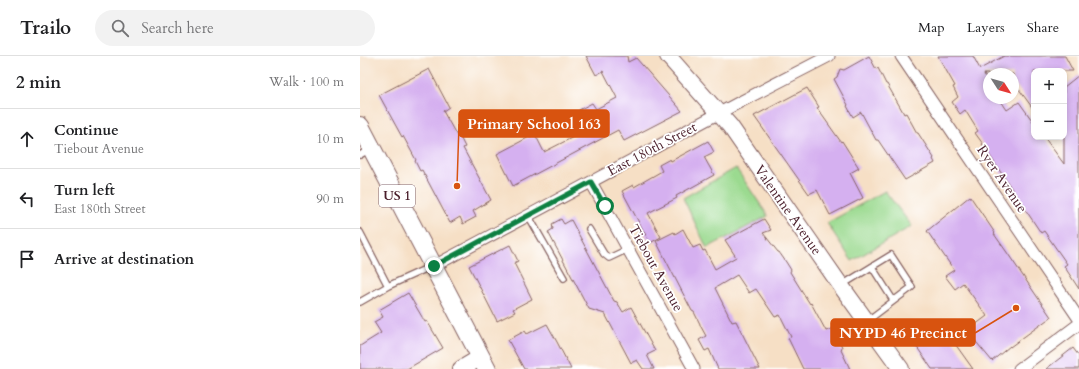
<!DOCTYPE html>
<meta charset="utf-8">
<style>
body{margin:0;font-family:Cardo,serif;background:#f2f2f2;color:#202124}
.controls{position:absolute;right:12px;top:12px;display:grid;overflow:hidden;border-radius:8px;box-shadow:0 2px 6px #0003}
.controls button{width:36px;height:36px;display:grid;place-items:center;padding:0;border:0;border-bottom:1px solid #e0e0e0;background:#fff;color:#202124;font:20px sans-serif}
.compass{position:absolute;left:623px;top:12px;width:36px;height:36px;border-radius:50%;background:#fff;box-shadow:0 2px 6px #0003;rotate:126deg}
.stop{position:absolute;width:12px;height:12px;margin:-9px;border:3px solid #0b8043;border-radius:50%;background:#fff}
.stop.end{background:#0b8043;border-color:#fff;box-shadow:0 1px 4px #0008}
.list{margin:0;padding:0;list-style:none}
h2{display:flex;justify-content:space-between;align-items:center;height:52px;margin:0;padding:0 16px;font-size:17px}
h2 small{font-size:13px;font-weight:400;color:#757577}
.list li{display:grid;grid-template-columns:26px 1fr auto;gap:12px;align-items:center;box-sizing:border-box;height:60px;padding:0 16px;border-top:1px solid #e0e0e0}
.list b{display:block;font-size:15px;white-space:nowrap}
.list p{margin:0;font-size:13px;white-space:nowrap;color:#757577}
.list em{font-size:13px;font-style:normal;color:#757577}
.icon{flex:none;width:22px;height:22px;fill:none;stroke:currentColor;stroke-width:2;stroke-linecap:round;stroke-linejoin:round}
.map{position:relative;flex:none;width:719px;height:313px;overflow:hidden}
header{display:flex;align-items:center;gap:24px;box-sizing:border-box;height:56px;padding:0 20px;background:#fff;border-bottom:1px solid #e0e0e0}
header strong{font-size:19px}
nav{display:flex;gap:22px;margin-inline-start:auto;font-size:14px}
.search{width:280px;height:36px;background:#f2f2f2;display:flex;align-items:center;gap:10px;box-sizing:border-box;padding:0 14px;border-radius:22px;color:#757577;font-size:15px}
main{display:flex}
aside{flex:1;background:#fff}
.map>svg:first-child{display:block}
.green{fill:#9bda90;stroke:#727c5e}
.building{fill:#d5b0f0}
.lines{fill:none;stroke-linecap:round;stroke-linejoin:round}
.lane-casing{stroke:#866261;stroke-width:8}
.street-casing{stroke:#866261;stroke-width:13}
.secondary-casing{stroke:#866261;stroke-width:18}
.primary-casing{stroke:#866261;stroke-width:20}
.lane{stroke:#fff;stroke-width:5.5}
.street{stroke:#fff;stroke-width:11}
.secondary{stroke:#fff;stroke-width:16}
.primary{stroke:#fff;stroke-width:18}
.route{stroke:#0b8043;stroke-width:5}
.labels{text-anchor:middle;dominant-baseline:central;stroke-width:3.5;stroke-linejoin:round;paint-order:stroke}
.shield{fill:#fff;stroke:#80626b;stroke-width:1}
.shield-label{font-size:13px;font-weight:bold;fill:#4a1f2b}
.street-label{font-size:14px;fill:#4a1f2b;stroke:#fff}
.leader{fill:none;stroke:#d8530f;stroke-width:1.5}
.callout-dot{fill:#d8530f;stroke:#fff;stroke-width:1.5}
.callout{fill:#d8530f;stroke:#d8530f;stroke-width:1.5}
.callout-label{font-size:15px;text-anchor:middle;font-weight:bold;fill:#fff}
</style>
<header>
<strong>Trailo</strong>
<div class="search"><svg class="icon" aria-label="search" viewBox="0 0 24 24"><circle cx="10" cy="10" r="6"/><path d="M15 15l6 6"/></svg>Search here</div>
<nav><a>Map</a><a>Layers</a><a>Share</a></nav>
</header>
<main>
<aside>
<h2>2 min<small>Walk · 100 m</small></h2>
<ul class="list">
<li><svg class="icon" aria-label="ahead" viewBox="0 0 24 24"><path d="M12 20V5M6 11l6-6 6 6"/></svg><div><b>Continue</b><p>Tiebout Avenue</p></div><em>10 m</em></li>
<li><svg class="icon" aria-label="left" viewBox="0 0 24 24"><path d="M17 20v-9H6M10 6l-5 5 5 5"/></svg><div><b>Turn left</b><p>East 180th Street</p></div><em>90 m</em></li>
<li><svg class="icon" aria-label="arrive" viewBox="0 0 24 24"><path d="M6 21V4h12l-3 4 3 4H6"/></svg><div><b>Arrive at destination</b></div></li>
</ul>
</aside>
<div class="map">
<svg width="719" height="313" viewBox="0 0 719 313">
<rect width="100%" height="100%" fill="#fff"/>
<filter id="ink" filterUnits="userSpaceOnUse"><feTurbulence type="fractalNoise" baseFrequency=".025" numOctaves="2"/><feDisplacementMap in="SourceGraphic" scale="8" xChannelSelector="R" yChannelSelector="G"/><feConvolveMatrix kernelMatrix="1 2 1 2 8 2 1 2 1" color-interpolation-filters="sRGB"/></filter>
<filter id="wash" filterUnits="userSpaceOnUse"><feTurbulence type="fractalNoise" baseFrequency=".012" numOctaves="4" result="noise"/><feDisplacementMap in="SourceGraphic" scale="16" xChannelSelector="R" yChannelSelector="G"/><feGaussianBlur stdDeviation="0.9" result="paint"/><feColorMatrix in="noise" values="0 0 0 0 0 0 0 0 0 0 0 0 0 0 0 0 0 1.4 0 .05"/><feComposite in="paint" operator="in"/></filter>
<g filter="url(#wash)">
<rect width="100%" height="100%" fill="#f6dfc5"/>
<path class="green" d="M376 112 408 160 347 192 323 142Z
M525 135 552 170 492 205 467 167Z"/>
<g id="blocks">
<path class="building" d="M226 0H267L268 6 276 2 322 55 264 85 258 74 153 130 137 98 175 78 184 96 229 73 219 54 232 47 236 53 257 42 243 15 236 19Z
M509 0 516 13 518 12 526 28H527L543 56 544 58 546 57 557 77H558L574 102 573 103 575 107 545 124 518 84H516L501 56 493 61 487 50 488 49 474 23 477 21 480 13 484 14Z
M578 0H613L620 13 644 0H705L713 15H674V54L653 25V18H624L629 27V42H639L647 54 659 46 674 67V81H684L704 108V31L719 19V233L704 210 707 208 684 175 681 177 665 153 622 88H623L615 77 618 75 605 54 600 58 592 46 598 41 593 31 595 30Z
M69 13 89 51 83 55 98 82 100 81 105 91 103 92 131 144 113 155 116 161 103 168 100 161 90 167 62 114 60 115 55 105 56 104 43 80 42 81 19 39Z
M447 32 459 51 457 52 481 86 482 85 499 112 490 117 503 142 470 159 457 134 449 138 394 60Z
M348 85 354 96 344 101 354 119 316 140 317 142 288 157 301 181 290 187 262 135 273 129 274 131 302 115 299 109 310 103 311 105Z
M610 140 635 177 634 178 646 195 691 261 650 291V290L632 305 607 275 627 260 603 227 595 233 585 220 594 214 567 175Z
M201 163 204 168 211 164 254 245 257 246 263 256 271 251 295 295 287 299 294 313H283L277 304 271 307 245 258 229 253 188 176 193 173 192 168Z
M404 163 411 174 403 177 418 196H419L426 206 431 214 430 216 450 248 451 247 466 275 474 272 482 291 481 294 490 313H443L428 282 431 281 420 259 415 261 396 233 389 237 377 219 355 232 372 266 376 265 400 313H358L349 293 345 295 339 284 346 280 340 269V268L334 256 332 255 296 185 314 176 315 178 323 173 333 192 340 189 343 195 345 194 355 213 376 201 365 184Z
M150 189 158 205 154 207 172 243 153 253 155 256 137 265 109 210Z
M48 237 65 266 67 265 83 292 47 313H0V290L21 277 14 266 23 261 19 254Z
M187 268 197 286 211 313H164L148 284 165 275 167 278Z
M583 271 613 313H572L552 284 567 273 571 279Z
M713 292 719 300V313H686Z"/>
</g>
</g>
<g filter="url(#ink)">
<use href="#blocks" fill-opacity="0" stroke="#866261" stroke-width="1"/>
<g class="lines">
<g class="lane-casing">
<path id="lane" d="M0 99 10 93
M168 159 204 222
M229 173 244 198 249 202 268 193
M0 176 28 230 0 246
M512 211 533 244
M482 229 531 199 552 231 507 265
M28 230 72 210"/>
</g>
<g class="street-casing">
<path id="street" d="M541 0 719 263
M231 126 334 313
M74 210 378 47 469 0
M659 313 719 268"/>
</g>
<g class="secondary-casing">
<path id="secondary" d="M308 0 370 70 481 230 541 313
M101 313 121 301"/>
</g>
<g class="primary-casing">
<path id="primary" d="M0 70 127 313"/>
</g>
<use href="#lane" class="lane"/>
<use href="#street" class="street"/>
<use href="#secondary" class="secondary"/>
<use href="#primary" class="primary"/>
</g>
</g>
<g class="lines" filter="url(#ink)">
<path class="route" d="M74 210 231 126 245 150"/>
</g>
<g class="labels">
<rect class="shield" x="19" y="129" width="36" height="22" rx="3"/>
<g class="shield-label">
<text x="37" y="140">US 1</text>
</g>
<g class="street-label">
<text transform="translate(292 93) rotate(-28)">East 180th Street</text>
<text transform="translate(642 123) rotate(56)">Ryer Avenue</text>
<text transform="translate(428 154) rotate(55)">Valentine Avenue</text>
<text transform="translate(296 212) rotate(61)">Tiebout Avenue</text>
</g>
</g>
<path class="leader" d="M97 130L99 68M656 252L615 277"/>
<g class="callout-dot">
<circle cx="97" cy="130" r="4"/>
<circle cx="656" cy="252" r="4"/>
</g>
<g class="callout">
<rect x="99" y="54" width="150" height="27" rx="4"/>
<rect x="471" y="263" width="144" height="27" rx="4"/>
</g>
<g class="callout-label">
<text x="174" y="73">Primary School 163</text>
<text x="543" y="282">NYPD 46 Precinct</text>
</g>
</svg>
<div class="controls">
<button>+</button>
<button>−</button>
</div>
<svg class="compass" viewBox="-18 -18 36 36"><path d="M0-13l5 13h-10z" fill="#e53935"/><path d="M0 13l5-13h-10z" fill="#757577"/></svg>
<div class="stop" style="left:245px;top:150px"></div>
<div class="stop end" style="left:74px;top:210px"></div>
</div>
</main>
